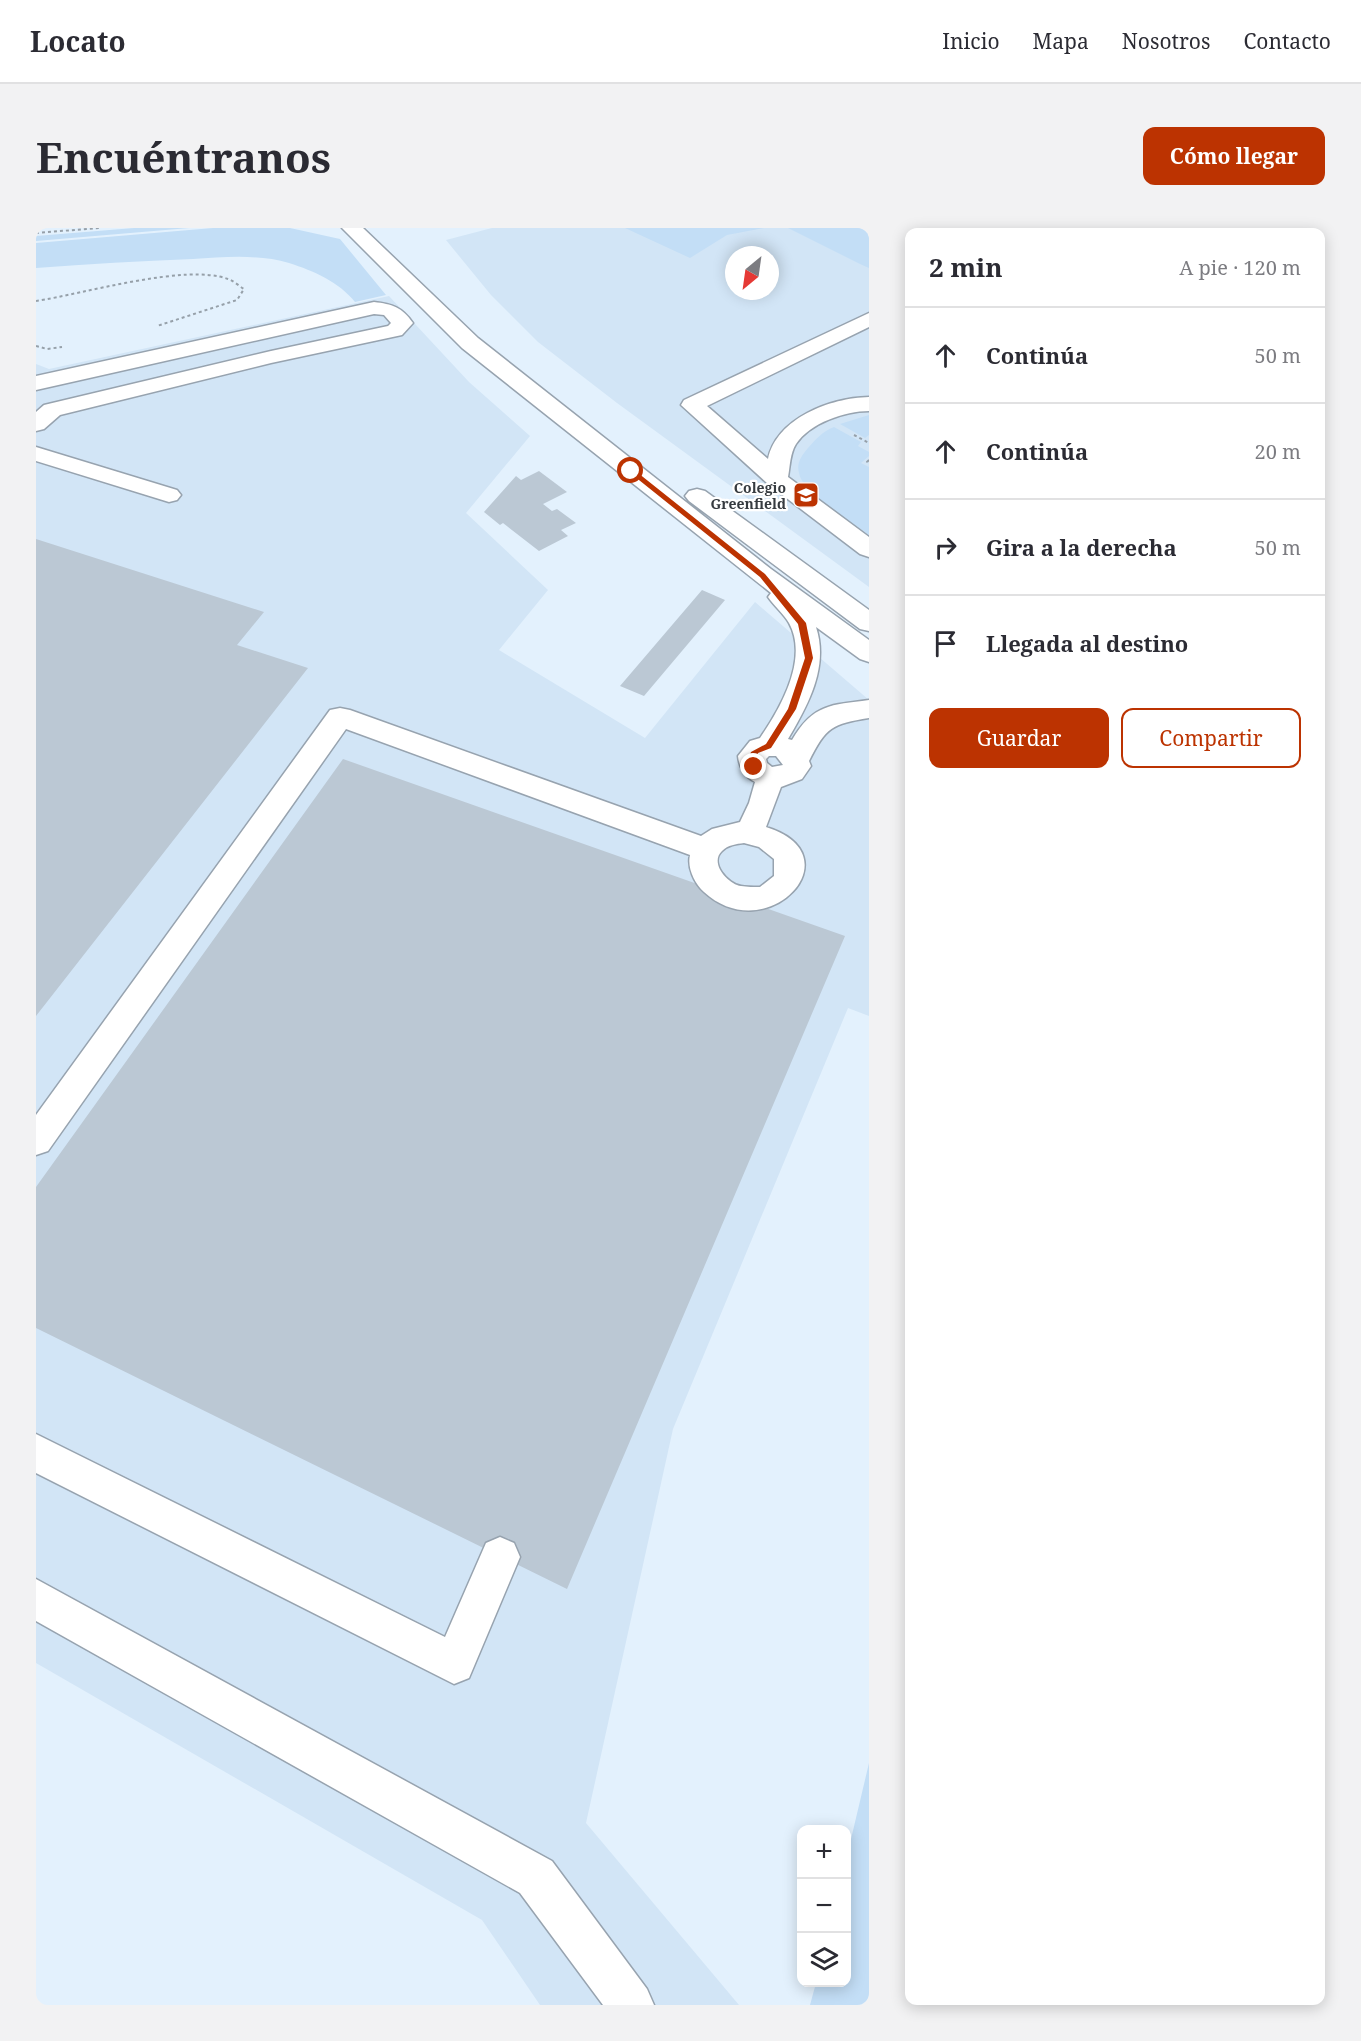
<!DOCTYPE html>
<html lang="es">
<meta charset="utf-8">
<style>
body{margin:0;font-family:"Noto Serif",serif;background:#f2f2f3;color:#2b2b33}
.controls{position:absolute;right:18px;bottom:18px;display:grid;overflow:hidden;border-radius:12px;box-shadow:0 3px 15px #0003}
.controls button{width:54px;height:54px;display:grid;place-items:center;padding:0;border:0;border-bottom:2px solid #e1e1e2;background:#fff;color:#2b2b33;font:30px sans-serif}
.compass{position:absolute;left:689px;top:18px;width:54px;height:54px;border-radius:50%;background:#fff;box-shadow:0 3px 15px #0003;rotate:209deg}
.stop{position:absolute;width:18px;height:18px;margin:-14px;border:4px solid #bc3301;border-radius:50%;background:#fff}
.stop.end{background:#bc3301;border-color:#fff;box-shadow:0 2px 6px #0008}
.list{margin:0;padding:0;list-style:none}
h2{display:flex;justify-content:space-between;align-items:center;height:78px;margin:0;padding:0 24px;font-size:26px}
h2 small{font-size:20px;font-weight:400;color:#7c7c81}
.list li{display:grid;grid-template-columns:39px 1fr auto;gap:18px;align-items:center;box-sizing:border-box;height:96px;padding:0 24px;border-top:2px solid #e1e1e2}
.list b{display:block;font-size:22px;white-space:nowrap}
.list em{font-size:20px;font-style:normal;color:#7c7c81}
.actions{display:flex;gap:12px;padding:18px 24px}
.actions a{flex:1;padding:14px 0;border:2px solid #bc3301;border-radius:12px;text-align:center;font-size:21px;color:#bc3301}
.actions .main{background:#bc3301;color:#fff}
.icon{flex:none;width:33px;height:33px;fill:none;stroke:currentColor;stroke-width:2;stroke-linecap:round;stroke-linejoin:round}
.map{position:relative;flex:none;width:833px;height:1777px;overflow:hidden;border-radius:12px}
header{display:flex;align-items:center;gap:36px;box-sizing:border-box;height:84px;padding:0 30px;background:#fff;border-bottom:2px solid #e1e1e2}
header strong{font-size:28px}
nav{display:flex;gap:33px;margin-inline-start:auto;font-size:21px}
.intro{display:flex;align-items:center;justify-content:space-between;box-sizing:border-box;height:144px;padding:0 36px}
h1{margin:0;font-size:42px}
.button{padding:15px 27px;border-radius:12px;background:#bc3301;color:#fff;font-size:21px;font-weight:700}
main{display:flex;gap:36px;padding:0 36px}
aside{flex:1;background:#fff;border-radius:12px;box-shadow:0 3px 15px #0003}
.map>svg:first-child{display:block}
.built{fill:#d2e5f6;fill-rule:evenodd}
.green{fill:#c3def6}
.building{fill:#bbc8d4}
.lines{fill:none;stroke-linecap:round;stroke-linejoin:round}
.minor-casing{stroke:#97a3af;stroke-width:3}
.path{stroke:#96a0a9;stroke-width:2;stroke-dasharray:3 3;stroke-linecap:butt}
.minor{fill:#fff;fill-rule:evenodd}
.route{fill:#bc3301}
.labels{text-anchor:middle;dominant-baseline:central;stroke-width:4.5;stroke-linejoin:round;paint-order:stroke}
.far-poi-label{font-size:14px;font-weight:bold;fill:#363b40;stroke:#fff;text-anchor:end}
</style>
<header>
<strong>Locato</strong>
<nav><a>Inicio</a><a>Mapa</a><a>Nosotros</a><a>Contacto</a></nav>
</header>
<div class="intro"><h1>Encuéntranos</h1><a class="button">Cómo llegar</a></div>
<main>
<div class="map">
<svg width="833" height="1777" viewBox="0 0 833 1777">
<rect width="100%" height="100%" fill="#e3f1fd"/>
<path class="built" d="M456 0H833V359L581 175 502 114 455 67 410 12ZM698 27H734V63H698Z
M353 68 433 154 494 208 430 285 512 362 463 422 609 510 719 374 833 472V788L812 780 637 1201 550 1595 703 1777H504L446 1692 0 1435V136L13 141Z"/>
<path class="green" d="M98 0H153L0 13V8Z
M177 0H254L304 11 350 67 319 74C303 54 278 43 253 35 223 26 188 29 157 31 104 33 52 36 0 40V15Z
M589 0H728L691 7 654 30Z
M752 0H833V40L824 36Z
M833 187V207L829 210 804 196Z
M798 199 825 214 822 218 833 224V228L825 235 833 239V307C816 294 767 266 763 245 760 235 766 227 772 220 780 211 787 203 798 199Z
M833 1535V1777H774L780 1755 810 1754 811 1628Z"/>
<path class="building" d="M503 243 531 264 507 276 516 283 521 281 540 295 525 302 532 308 503 323 467 295 464 297 448 284 480 248 485 252Z
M0 311 228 384 201 417 272 440 0 788Z
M666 362 689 372 608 468 584 458Z
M307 531 809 708 531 1361 0 1100V959Z"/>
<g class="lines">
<g class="minor-casing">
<path id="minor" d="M306 0H327L442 110 735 341 833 412V434L824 431 780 399C793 439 772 477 752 511L756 512C777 476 795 477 833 472V490C796 496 790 499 773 533L775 538 766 551 745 559 730 599C821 627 731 722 668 664 658 655 651 639 654 627L310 501 12 923 0 927V887L294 482 304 480 314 482 665 608 676 601 704 594 713 575 719 554C709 549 703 539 702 528L714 513 724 510C744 481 773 431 753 395 748 386 738 378 732 369L735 365 426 120ZM733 528H740L747 537 736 539 731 535 730 531ZM708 615 723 619 738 631V648L724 659C718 659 711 659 705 658 692 656 673 635 686 623 692 617 700 616 708 615Z
M338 74C356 76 366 79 377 95L366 107 235 135 24 187 8 201 0 203V184L8 177 235 123 352 98 355 95 348 87 338 86 0 162V148Z
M833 85V99L671 178 732 231C741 190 794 170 833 169V183C809 183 774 195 760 216 754 225 754 238 752 249L833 309V329L824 326 732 256 645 177 648 172Z
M0 219 141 262 145 267 141 272 133 274 0 233Z
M661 261 669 263 833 382V403L824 401 653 273 649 268 653 263Z
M0 1206 409 1409 450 1315 464 1309 478 1315 484 1329 433 1450 418 1456 0 1245Z
M0 1351 516 1633 611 1761 618 1777H567L484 1665 0 1393Z"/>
</g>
<path class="path" d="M0 5 63 0
M0 73C47 66 150 35 192 51 198 53 203 58 208 61L201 72 121 98
M0 118 11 121 26 119
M818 207 833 215
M833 232 831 234 833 236"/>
<use href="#minor" class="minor"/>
</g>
<path class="route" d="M593 241H597L729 346 770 395 777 430 760 481 735 520 722 525 719 534 720 541H715L711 534 715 524 730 516 752 481 769 430 762 396 724 349 593 244Z"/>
<defs>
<g id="school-square" transform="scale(1.35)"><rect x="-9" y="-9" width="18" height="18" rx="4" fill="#bc3301" stroke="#fff"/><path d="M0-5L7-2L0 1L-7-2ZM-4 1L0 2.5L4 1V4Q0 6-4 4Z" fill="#fff"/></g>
</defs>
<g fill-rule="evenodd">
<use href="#school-square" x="770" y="267"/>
</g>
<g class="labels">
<g class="far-poi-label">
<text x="750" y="259">Colegio<tspan x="750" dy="16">Greenfield</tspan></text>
</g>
</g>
</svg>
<div class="controls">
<button>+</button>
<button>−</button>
<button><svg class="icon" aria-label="layers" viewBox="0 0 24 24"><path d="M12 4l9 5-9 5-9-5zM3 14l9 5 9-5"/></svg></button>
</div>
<svg class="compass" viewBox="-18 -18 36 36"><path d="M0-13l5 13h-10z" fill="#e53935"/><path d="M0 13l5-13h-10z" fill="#7c7c81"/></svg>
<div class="stop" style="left:595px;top:243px"></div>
<div class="stop end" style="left:718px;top:539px"></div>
</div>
<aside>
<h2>2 min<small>A pie · 120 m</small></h2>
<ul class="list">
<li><svg class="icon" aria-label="ahead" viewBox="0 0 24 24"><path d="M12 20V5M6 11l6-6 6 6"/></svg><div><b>Continúa</b></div><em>50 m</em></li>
<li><svg class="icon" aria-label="ahead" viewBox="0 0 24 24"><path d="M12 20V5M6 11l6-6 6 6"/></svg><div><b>Continúa</b></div><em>20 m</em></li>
<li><svg class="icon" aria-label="right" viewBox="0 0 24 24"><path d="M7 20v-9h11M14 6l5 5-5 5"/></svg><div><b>Gira a la derecha</b></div><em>50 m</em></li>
<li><svg class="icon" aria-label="arrive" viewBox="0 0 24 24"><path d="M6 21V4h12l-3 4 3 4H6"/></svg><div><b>Llegada al destino</b></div></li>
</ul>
<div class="actions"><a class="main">Guardar</a><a>Compartir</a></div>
</aside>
</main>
